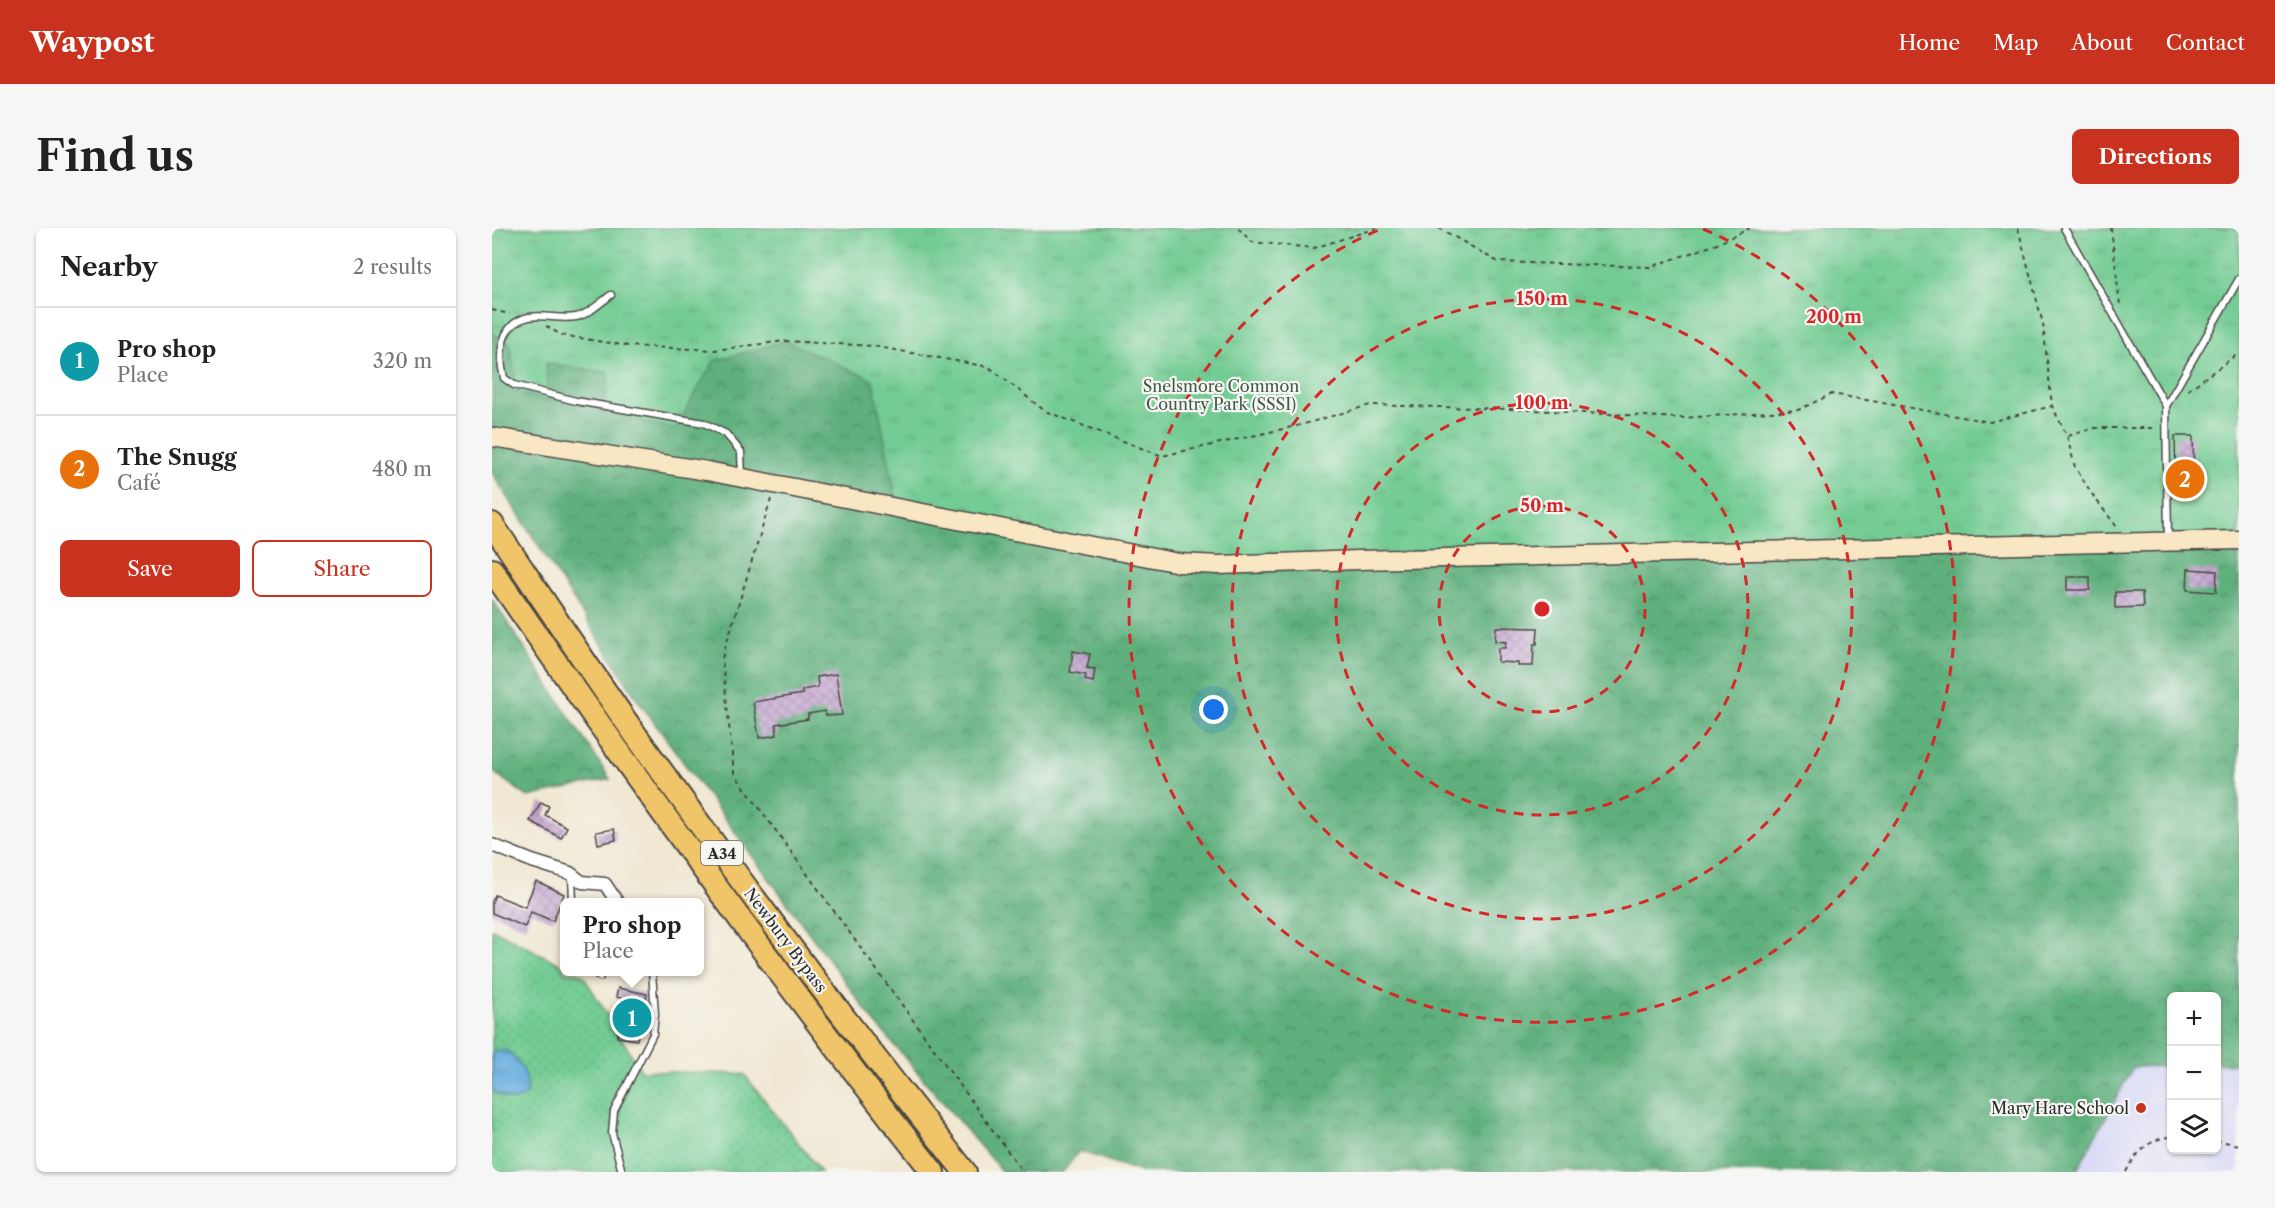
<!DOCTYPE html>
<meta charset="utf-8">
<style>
body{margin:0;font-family:"Libre Caslon Text",serif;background:#f6f6f6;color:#222}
.controls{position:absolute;right:18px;bottom:18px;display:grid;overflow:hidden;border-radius:9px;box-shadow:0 2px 4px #0004}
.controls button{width:54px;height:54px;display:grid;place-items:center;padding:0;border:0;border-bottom:2px solid #e0e0e0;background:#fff;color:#222;font:30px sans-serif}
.you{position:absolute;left:722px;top:482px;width:21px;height:21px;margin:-15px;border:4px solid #fff;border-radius:50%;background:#1a73e8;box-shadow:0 0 0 9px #1a73e833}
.badge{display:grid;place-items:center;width:39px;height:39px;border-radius:50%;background:#c8321e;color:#fff;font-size:20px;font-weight:700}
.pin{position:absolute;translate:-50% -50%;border:3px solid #fff;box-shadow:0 2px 6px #0006}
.popup{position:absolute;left:68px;top:670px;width:144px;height:78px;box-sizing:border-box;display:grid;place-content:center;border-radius:9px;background:#fff;filter:drop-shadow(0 2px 4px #0005);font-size:20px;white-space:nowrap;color:#767676}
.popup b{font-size:22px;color:#222}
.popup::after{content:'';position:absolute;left:50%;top:100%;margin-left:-12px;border:12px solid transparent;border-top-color:#fff}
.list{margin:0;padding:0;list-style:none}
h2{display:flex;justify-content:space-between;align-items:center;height:78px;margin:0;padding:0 24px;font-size:26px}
h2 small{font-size:20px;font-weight:400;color:#767676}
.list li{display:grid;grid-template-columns:39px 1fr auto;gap:18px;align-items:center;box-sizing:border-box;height:108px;padding:0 24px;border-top:2px solid #e0e0e0}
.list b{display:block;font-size:22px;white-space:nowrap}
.list p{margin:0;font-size:20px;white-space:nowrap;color:#767676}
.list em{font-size:20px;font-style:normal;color:#767676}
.actions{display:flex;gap:12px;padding:18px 24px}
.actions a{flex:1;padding:14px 0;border:2px solid #c8321e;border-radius:9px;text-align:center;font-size:21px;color:#c8321e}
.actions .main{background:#c8321e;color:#fff}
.icon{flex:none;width:33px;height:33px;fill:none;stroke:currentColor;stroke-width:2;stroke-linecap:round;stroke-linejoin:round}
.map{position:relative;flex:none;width:1747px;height:944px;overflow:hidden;border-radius:9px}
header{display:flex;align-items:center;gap:36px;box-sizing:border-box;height:84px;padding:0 30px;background:#c8321e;color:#fff}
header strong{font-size:28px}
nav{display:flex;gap:33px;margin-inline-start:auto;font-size:21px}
.intro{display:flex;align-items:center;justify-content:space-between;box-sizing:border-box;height:144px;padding:0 36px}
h1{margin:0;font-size:42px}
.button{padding:15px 27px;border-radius:9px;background:#c8321e;color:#fff;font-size:21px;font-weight:700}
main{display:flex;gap:36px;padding:0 36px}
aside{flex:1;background:#fff;border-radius:9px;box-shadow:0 2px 4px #0004}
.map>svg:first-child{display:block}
.built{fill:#d7d7f8}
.grass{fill:url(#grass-dots);stroke:#4f7c5f;stroke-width:1.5}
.forest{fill:url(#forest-crowns);stroke:#446e54;stroke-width:1.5}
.park{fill:url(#park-tufts);stroke:#4f7c5f;stroke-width:1.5}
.water{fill:url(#water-ripples);stroke:#4a6d85;stroke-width:1.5}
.building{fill:url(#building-cross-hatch)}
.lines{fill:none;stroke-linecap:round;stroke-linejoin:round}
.lane-casing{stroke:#494744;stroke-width:9}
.street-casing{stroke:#494744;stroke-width:15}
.secondary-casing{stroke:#494744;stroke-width:21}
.highway-casing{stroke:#494744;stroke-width:26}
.path{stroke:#494744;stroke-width:2;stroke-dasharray:4.5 4.5;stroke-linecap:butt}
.lane{stroke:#fff;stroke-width:6}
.street{stroke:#fff;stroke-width:12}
.secondary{stroke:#f9e7c3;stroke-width:18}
.highway{stroke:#f0c469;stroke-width:22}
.ring{fill:none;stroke:#d62828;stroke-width:3;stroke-dasharray:10 8}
.poi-dot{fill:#c8321e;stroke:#f6f6f2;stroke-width:2}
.labels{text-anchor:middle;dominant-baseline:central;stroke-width:4.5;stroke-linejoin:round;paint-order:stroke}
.shield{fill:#f6f6f2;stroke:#686867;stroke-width:1.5}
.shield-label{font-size:15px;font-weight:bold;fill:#2b2b2b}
.park-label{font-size:16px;fill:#415b4a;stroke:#f6f6f2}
.street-label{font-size:16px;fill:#2b2b2b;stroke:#f6f6f2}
.poi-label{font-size:16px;fill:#2b2b2b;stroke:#f6f6f2;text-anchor:end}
.centre{fill:#d62828;stroke:#f6f6f2;stroke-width:3}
.ring-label{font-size:18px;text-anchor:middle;font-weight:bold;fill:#d62828;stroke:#f6f6f2;stroke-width:4.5;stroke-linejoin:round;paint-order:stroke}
</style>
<header>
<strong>Waypost</strong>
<nav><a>Home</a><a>Map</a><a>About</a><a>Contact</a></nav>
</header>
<div class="intro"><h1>Find us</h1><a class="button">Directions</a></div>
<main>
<aside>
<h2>Nearby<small>2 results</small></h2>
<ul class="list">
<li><span class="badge" style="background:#0f9aa8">1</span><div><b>Pro shop</b><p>Place</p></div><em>320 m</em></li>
<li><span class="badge" style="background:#e8710a">2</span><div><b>The Snugg</b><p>Café</p></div><em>480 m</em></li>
</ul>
<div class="actions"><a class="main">Save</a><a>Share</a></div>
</aside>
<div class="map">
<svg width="1747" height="944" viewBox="0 0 1747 944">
<defs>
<pattern id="grass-dots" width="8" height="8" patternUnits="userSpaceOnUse" patternTransform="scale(1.5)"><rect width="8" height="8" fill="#73cc93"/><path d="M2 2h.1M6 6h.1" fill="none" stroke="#64af7f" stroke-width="1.8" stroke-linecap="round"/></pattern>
<pattern id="forest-crowns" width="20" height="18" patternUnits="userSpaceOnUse" patternTransform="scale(1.5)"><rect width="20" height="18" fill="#5eb07d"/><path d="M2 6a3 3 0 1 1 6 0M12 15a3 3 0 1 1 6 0" fill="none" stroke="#4e8f67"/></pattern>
<pattern id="park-tufts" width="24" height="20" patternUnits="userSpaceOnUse" patternTransform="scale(1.5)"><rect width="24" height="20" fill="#73cc93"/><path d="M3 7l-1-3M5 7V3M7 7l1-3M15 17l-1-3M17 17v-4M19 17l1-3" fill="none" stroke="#64af7f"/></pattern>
<pattern id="water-ripples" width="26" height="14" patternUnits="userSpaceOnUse" patternTransform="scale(1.5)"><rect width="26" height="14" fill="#69afdf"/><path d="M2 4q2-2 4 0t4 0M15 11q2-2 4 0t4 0" fill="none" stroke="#578fb5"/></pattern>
<pattern id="building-cross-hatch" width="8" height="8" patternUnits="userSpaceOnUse" patternTransform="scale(1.5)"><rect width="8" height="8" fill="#c6a7d2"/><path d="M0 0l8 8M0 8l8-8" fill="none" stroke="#a188ab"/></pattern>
</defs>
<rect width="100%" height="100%" fill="#f6f6f2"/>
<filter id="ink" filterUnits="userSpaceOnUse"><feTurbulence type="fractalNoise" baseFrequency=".0167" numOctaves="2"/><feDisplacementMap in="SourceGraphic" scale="12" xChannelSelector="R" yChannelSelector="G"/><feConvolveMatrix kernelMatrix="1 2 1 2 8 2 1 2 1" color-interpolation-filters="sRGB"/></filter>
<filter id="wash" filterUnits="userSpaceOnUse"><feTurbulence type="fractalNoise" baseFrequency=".008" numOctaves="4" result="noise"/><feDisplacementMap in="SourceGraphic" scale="24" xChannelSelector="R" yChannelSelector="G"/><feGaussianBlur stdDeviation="1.35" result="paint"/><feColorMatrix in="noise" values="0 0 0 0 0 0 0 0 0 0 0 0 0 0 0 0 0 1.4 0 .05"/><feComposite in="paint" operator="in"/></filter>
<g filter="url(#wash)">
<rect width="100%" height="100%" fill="#f1e8d3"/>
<path class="built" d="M1747 835V944H1584L1641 839 1679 838 1680 922H1724L1725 836Z"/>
<path class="grass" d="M0 701 72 738V744H84L91 747 149 843 252 846 329 944H0Z"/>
<path class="forest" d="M0 0H1747V835L1725 836 1724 768H1680L1679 838 1641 839 1584 944H649L587 923 571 944H510L381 792 147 474 0 245Z
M0 371 118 551 36 569 0 543Z"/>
<path class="park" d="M0 0H1747V312L727 337 406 280 381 152 294 113 222 133 183 201 112 184 117 145 54 135 56 173 25 164 18 115 0 105Z"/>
<path class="water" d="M9 821C26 826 39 850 34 867 22 876 11 871 0 862V825Z"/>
<g id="blocks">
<path class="building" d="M1683 208H1701L1702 259H1684Z
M1696 341 1725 343 1724 364 1695 362Z
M1575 349H1598V362H1575Z
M1623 364H1650L1651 379 1623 380Z
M1004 399 1046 400 1045 416H1042L1041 438H1026V435L1006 434V420H1013L1014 414 1003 413Z
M581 423 598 426 595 440 603 441 601 454 593 452 594 447 578 444Z
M344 446 350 487 334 488 333 483 316 486V491L284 496 285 507 267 510 261 474 310 466V462L326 459 325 449Z
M49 574 57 578 53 587 75 599 69 610 38 593Z
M122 601 124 612 106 616 104 604Z
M44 653 72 666 61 693 39 684 33 699 0 685V674L3 667 33 679Z
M126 760 155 766 145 812 125 809 134 771 124 769Z"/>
</g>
</g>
<g filter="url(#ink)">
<use href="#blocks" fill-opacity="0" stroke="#494744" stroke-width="1.5"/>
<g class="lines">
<g class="lane-casing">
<path id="lane" d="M1572 0 1674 178
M119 67C109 74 96 87 84 89 68 92 53 86 37 89 8 95 6 126 12 150L22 157 84 173 212 195 234 206 249 224 250 249
M1676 310 1674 178 1747 51
M80 647 81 674
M102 744 108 749
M130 944 120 905 122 883 161 806 163 786 160 744"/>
</g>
<g class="street-casing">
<path id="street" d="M0 617 40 633 78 645 90 654 113 656 125 674"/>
</g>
<g class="secondary-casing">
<path id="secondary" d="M0 209 215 243 687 335 727 337 866 332 1747 312"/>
</g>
<g class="highway-casing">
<path id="highway" d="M0 296C46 364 91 432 138 499 245 650 357 799 473 944
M0 342C141 547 286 749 441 944"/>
</g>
<path class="path" d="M746 0 760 14 822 20 885 0
M947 0 1006 34 1158 39 1225 16 1258 0
M1526 0 1551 96 1560 178 1575 208 1583 239 1602 269 1625 299
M1619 0 1628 77
M0 82 18 86
M54 98 69 107 136 118 223 122 293 113 381 118 497 139 553 183 670 228 809 197 878 177 1018 181 1190 190 1306 182 1340 166 1498 194 1560 178
M1696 162 1747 125
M1576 208 1603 200H1665
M279 271 230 430 242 545 531 944
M1724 912 1747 917
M1634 944C1643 926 1658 909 1680 909"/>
<use href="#lane" class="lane"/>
<use href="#street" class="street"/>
<use href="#secondary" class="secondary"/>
<use href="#highway" class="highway"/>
</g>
</g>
<g class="ring">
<circle cx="1050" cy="381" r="103"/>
<circle cx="1050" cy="381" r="206"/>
<circle cx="1050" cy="381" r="310"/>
<path d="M1211 1A413 413 0 1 1 889 1"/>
</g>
<circle class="poi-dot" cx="1649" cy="880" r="6"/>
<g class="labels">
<rect class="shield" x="209" y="613" width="42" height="24" rx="4.5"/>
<g class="shield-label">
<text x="230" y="625">A34</text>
</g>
<g class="park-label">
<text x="729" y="158">Snelsmore Common<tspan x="729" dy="18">Country Park (SSSI)</tspan></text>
</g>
<g class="street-label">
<text transform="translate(294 712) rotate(53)">Newbury Bypass</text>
</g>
<g class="poi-label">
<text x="1637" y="880">Mary Hare School</text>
</g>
</g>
<circle cx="1050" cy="381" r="9" class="centre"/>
<g class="ring-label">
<text x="1050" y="77">150 m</text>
<text x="1342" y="95">200 m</text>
<text x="1050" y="181">100 m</text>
<text x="1050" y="284">50 m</text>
</g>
</svg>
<div class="controls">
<button>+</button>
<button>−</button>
<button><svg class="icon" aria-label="layers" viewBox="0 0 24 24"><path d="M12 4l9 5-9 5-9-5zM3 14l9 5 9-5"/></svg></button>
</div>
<div class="you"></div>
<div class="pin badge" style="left:140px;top:790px;background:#0f9aa8">1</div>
<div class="popup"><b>Pro shop</b>Place</div>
<div class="pin badge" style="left:1693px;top:251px;background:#e8710a">2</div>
</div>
</main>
